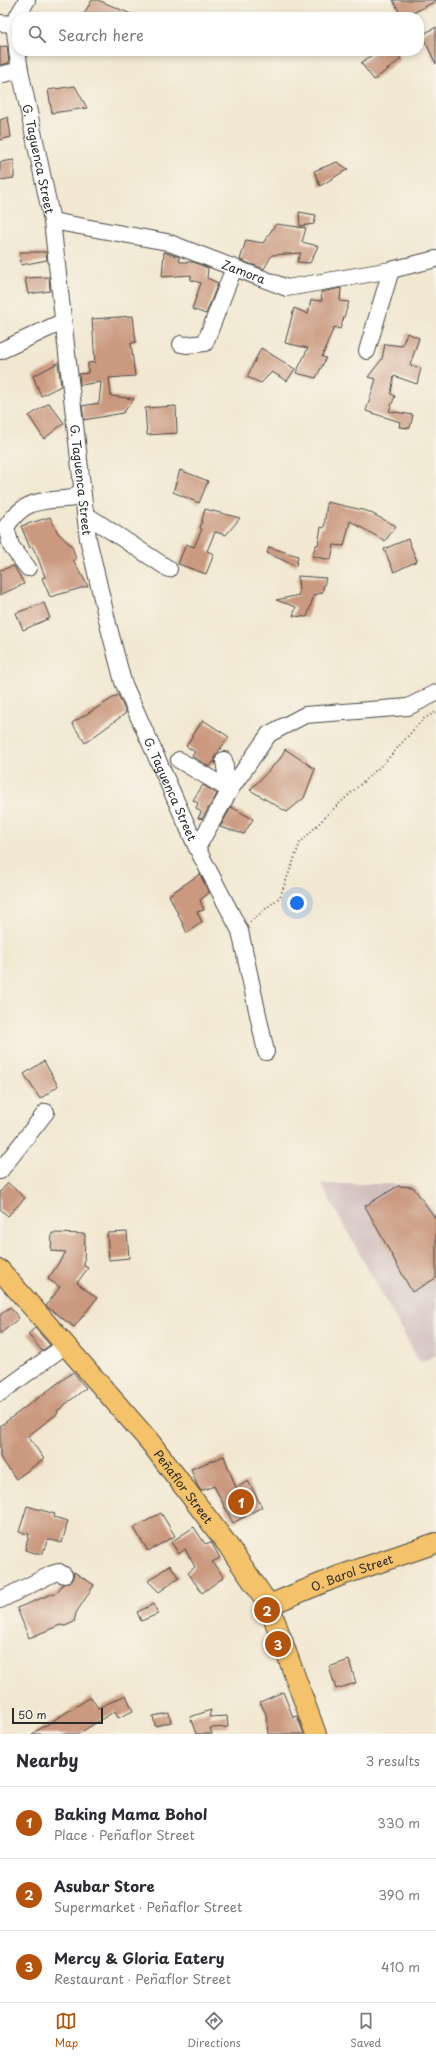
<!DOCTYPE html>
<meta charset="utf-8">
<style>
body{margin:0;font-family:"Playpen Sans",sans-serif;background:#f2f2f3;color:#2b2b33}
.scale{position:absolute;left:12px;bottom:10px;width:91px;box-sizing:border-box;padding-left:4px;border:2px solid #2b2b2b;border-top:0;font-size:11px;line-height:14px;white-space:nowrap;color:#2b2b2b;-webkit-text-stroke:3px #f7f3e8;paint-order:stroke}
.you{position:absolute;left:297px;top:903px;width:14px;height:14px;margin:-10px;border:3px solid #fff;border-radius:50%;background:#1a73e8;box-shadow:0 0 0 6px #1a73e833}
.badge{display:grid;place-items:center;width:26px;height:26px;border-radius:50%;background:#b45309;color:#fff;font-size:13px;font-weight:700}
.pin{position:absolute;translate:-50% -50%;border:2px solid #fff;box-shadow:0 1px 4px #0006}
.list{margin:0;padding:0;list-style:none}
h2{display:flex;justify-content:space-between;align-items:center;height:52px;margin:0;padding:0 16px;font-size:17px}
h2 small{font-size:13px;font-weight:400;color:#7c7c81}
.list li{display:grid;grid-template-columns:26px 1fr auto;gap:12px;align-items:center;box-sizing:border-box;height:72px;padding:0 16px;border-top:1px solid #e1e1e2}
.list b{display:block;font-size:15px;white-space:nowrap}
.list p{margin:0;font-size:13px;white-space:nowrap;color:#7c7c81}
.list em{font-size:13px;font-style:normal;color:#7c7c81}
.icon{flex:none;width:22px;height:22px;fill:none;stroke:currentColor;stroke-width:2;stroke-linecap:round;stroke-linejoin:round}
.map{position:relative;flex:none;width:436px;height:1734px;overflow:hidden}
.search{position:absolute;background:#fff;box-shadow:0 2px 6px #0003;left:12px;right:12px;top:12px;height:44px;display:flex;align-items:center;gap:10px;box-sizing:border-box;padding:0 14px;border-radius:16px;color:#7c7c81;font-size:15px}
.sheet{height:268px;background:#fff}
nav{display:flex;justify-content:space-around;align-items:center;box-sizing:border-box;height:56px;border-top:1px solid #e1e1e2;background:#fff;font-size:11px;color:#7c7c81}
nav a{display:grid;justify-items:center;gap:2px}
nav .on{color:#b45309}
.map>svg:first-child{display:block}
.industrial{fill:#d1bfbe}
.building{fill:#ca997f}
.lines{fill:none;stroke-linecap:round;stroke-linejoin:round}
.minor-casing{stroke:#494744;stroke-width:18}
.major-casing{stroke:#494744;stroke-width:22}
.path{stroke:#494744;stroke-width:2;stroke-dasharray:1 3;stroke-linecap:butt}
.minor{stroke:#fff;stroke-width:16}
.major{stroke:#f3c26a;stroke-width:20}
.labels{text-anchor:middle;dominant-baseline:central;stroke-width:3.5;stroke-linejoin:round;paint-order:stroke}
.street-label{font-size:12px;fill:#2b2b2b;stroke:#f7f3e8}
</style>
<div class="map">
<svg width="436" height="1734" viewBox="0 0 436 1734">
<rect width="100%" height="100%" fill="#f7f3e8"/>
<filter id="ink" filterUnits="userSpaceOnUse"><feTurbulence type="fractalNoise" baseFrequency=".025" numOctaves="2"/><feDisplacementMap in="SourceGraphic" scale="8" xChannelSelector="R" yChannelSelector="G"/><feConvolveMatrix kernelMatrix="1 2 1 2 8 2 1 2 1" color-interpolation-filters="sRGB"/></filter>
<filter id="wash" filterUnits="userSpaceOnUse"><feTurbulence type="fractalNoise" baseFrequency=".012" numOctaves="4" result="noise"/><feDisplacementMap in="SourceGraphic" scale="16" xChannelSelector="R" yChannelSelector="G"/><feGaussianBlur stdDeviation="0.9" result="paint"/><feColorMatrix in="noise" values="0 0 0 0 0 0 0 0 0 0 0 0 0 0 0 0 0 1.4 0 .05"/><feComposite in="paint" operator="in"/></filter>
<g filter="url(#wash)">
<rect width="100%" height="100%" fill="#f2e8d1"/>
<path class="industrial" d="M321 1184H412L436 1215V1355L420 1363Z"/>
<g id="blocks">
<path class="building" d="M92 0H98L138 17H82Z
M393 0H436V1L405 17H402Z
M436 27V64L422 35Z
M7 46 9 63 0 65V47Z
M377 51H395L401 59 374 80 361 63Z
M75 86 87 108 52 113 48 90Z
M8 117 11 137 0 140V120Z
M14 160V178L0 180V162Z
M337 162 348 169 320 186 314 171Z
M299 212 316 215 314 224 300 226Z
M276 224 306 228 302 242 318 246 310 263 297 262 301 253 272 255 264 269 240 260 246 240 263 243Z
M20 252H46L47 260 21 265Z
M164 252 179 257 180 262H193L208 268 207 278 218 283 206 314 192 309 201 283 191 280V275L162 277Z
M49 277 50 291 28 294 25 278Z
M341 288 340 301 349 302 340 329 334 327 322 357 326 358 316 378 296 373 308 348 285 343 294 308 308 314 311 300 322 301 321 292Z
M133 316 136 342 131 343 135 376 109 378 111 396 134 399 123 413 84 420 82 406 99 403 101 382 80 385 79 374 88 373V363L95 362 92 319Z
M407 333 419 338 410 365 421 368 417 384 394 376 391 394 395 396 389 411 413 415 410 428 399 427 400 422 366 411 376 379 368 377 382 359 385 344 402 346Z
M261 348 295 369 287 381 272 372 261 383 247 377Z
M58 363 61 386 41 396 33 376Z
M49 403 64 423 44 439 29 416Z
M176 406 177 433 147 435 145 408Z
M180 470 208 481 199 503 173 492Z
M327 502 367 511 396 526 385 541 350 521 344 546 334 545 331 560 312 556 316 545H318L321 527 324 528Z
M205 509 240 518 226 535 215 532 207 551 214 554 206 574 178 564 186 544 194 547 202 529 200 528Z
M50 517 58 533 72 546 76 559 73 560 88 586 50 597 42 578 45 577 38 558 32 546 30 548 21 526Z
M408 539 417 561 394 572 384 549Z
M269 547 298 556 296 566 267 553Z
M14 566 24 584 0 595V570Z
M298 576 326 578 322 593 314 595 307 617 293 616 296 607 276 600 299 595Z
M44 603 50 618 23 630 16 613Z
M118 695 126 713 85 743 72 723Z
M203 720 229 737 215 756V763L213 762 210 767 192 756 195 752 186 746Z
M285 749 315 769 304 798 287 812 250 790 280 759Z
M203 785 217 794 202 819 198 818 201 812 196 808 198 803 193 800Z
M231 807 253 819 244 834 220 827Z
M200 874 209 893 200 900 204 910 197 912 202 922 187 933 169 895Z
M44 1061 58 1086 40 1099 24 1074Z
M8 1183 25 1198 8 1216 0 1209V1192Z
M398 1186 413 1187 436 1219V1278L412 1292 365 1206Z
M127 1232 129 1258 109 1260 107 1233Z
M52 1233 85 1234 84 1266 88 1268 77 1283 97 1298 74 1327 46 1306 60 1287 48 1279 66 1252 51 1251Z
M10 1307 19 1318 0 1334V1315Z
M35 1328 50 1345 42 1351 28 1334Z
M73 1372 86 1388 57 1411 58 1413 28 1436 44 1459 16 1479 0 1457V1426Z
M224 1456 236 1488 248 1481 262 1507 233 1523 214 1486 201 1491 197 1485 191 1469Z
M27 1506 55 1514 54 1517 68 1521 62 1543 48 1539 42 1555 25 1550 29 1534 19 1532Z
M161 1513 175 1536 148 1551 134 1528Z
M194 1527 205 1544 211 1542 220 1558 212 1562 224 1577 202 1593 188 1573 195 1567 185 1549 179 1554 171 1542Z
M170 1565 179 1578 159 1592 148 1581Z
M74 1572 94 1585 76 1613 74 1622 65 1626 60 1625 29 1638 17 1608 57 1592 63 1584 72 1580Z
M154 1604 158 1614 141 1621 137 1612Z
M349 1660 356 1683 336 1689 329 1667Z
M283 1692 293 1717 297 1716 304 1734H268L266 1714 260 1702Z
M126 1695 133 1711 118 1718 115 1711 78 1734H32L91 1697 98 1708Z
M211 1710 209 1717 227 1716 228 1727 210 1728 212 1734H196L190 1717Z
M169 1713 171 1722 155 1726 153 1716Z"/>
</g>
</g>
<g filter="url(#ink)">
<use href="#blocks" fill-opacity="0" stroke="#494744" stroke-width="1"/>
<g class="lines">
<g class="minor-casing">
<g id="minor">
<path d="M17 17 27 0"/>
<path d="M17 18 14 24 17 48"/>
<path d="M0 23 14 24"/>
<path id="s1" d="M17 51 20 70 52 221 88 539 108 624 123 682 197 848 240 931 266 1052"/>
<path d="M0 75 20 70"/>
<path id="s2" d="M52 221 167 242 287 288 391 270 436 259"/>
<path d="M181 344 186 345 205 343 234 268"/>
<path d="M0 351 62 322"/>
<path d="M367 351 391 270"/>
<path d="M85 514 169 569"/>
<path d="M28 568 11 546 6 527C26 497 42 502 74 498L82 489"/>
<path d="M179 760 230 790"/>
<path d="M223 786 226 774 224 760"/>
<path d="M197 848 230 790 269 734 305 715 408 707 436 693"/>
<path d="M0 1171 46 1112"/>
<path d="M0 1393 66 1345"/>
<path d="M0 1600 52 1574 59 1572 64 1575"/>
</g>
</g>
<g class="major-casing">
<g id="major">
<path id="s3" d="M0 1270 150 1442 227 1544 269 1605 316 1734"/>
<path id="s4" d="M269 1605 339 1576 436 1543"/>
</g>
</g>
<path class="path" d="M250 922 280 897 300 843 330 812 385 762 423 719 436 712"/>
<use href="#minor" class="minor"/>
<use href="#major" class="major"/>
</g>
</g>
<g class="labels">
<g class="street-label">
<text stroke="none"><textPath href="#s1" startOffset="110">G. Taguenca Street</textPath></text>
<text stroke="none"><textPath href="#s2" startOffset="199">Zamora</textPath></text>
<text stroke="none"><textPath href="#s1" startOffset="434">G. Taguenca Street</textPath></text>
<text stroke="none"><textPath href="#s1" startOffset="758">G. Taguenca Street</textPath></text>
<text stroke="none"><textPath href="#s3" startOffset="284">Peñaflor Street</textPath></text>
<text stroke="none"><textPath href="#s4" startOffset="89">O. Barol Street</textPath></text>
</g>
</g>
</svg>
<div class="scale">50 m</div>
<div class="you"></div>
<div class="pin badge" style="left:241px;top:1502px">1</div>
<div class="pin badge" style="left:267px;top:1610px">2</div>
<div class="pin badge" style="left:278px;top:1644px">3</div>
<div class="search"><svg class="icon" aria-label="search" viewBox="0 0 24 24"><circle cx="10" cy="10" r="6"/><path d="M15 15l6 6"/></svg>Search here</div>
</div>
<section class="sheet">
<h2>Nearby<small>3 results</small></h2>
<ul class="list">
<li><span class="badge">1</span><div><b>Baking Mama Bohol</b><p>Place · Peñaflor Street</p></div><em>330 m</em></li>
<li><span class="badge">2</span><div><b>Asubar Store</b><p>Supermarket · Peñaflor Street</p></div><em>390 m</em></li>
<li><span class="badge">3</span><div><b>Mercy &amp; Gloria Eatery</b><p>Restaurant · Peñaflor Street</p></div><em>410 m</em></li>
</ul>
</section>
<nav>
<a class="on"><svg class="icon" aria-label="map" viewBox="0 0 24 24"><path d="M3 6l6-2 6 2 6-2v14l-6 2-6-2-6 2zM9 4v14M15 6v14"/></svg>Map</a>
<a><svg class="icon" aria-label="directions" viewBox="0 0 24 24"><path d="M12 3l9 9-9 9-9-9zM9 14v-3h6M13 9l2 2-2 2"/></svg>Directions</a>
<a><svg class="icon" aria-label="saved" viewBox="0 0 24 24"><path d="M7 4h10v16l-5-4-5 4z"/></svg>Saved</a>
</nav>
